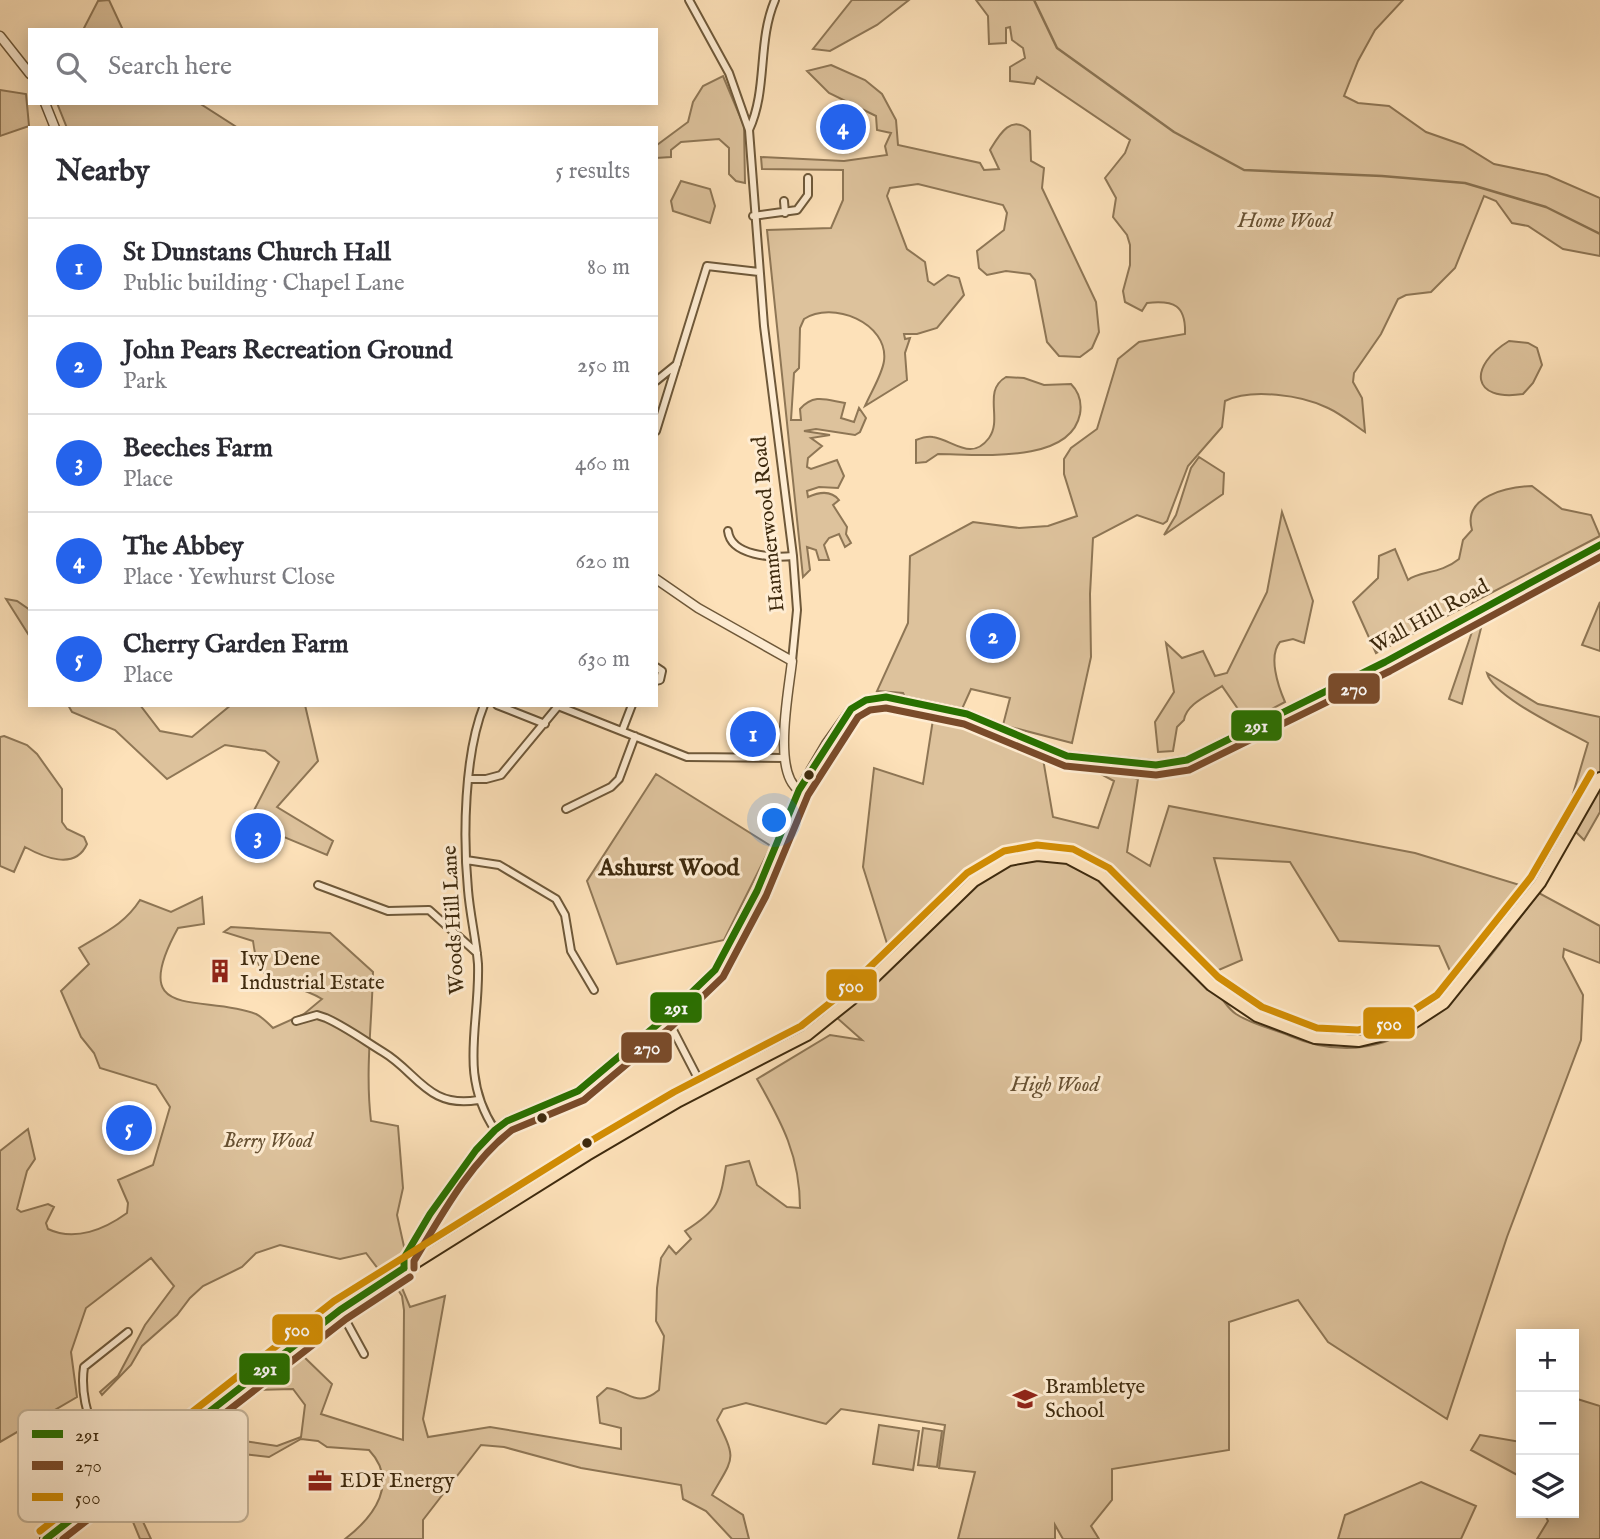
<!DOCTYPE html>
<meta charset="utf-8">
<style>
body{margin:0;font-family:"IM FELL English",serif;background:#f2f2f3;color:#2b2b33}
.controls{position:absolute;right:21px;bottom:21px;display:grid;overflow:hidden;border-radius:0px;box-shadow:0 4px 18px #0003}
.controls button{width:63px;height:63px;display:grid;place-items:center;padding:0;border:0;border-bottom:2px solid #e1e1e2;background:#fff;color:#2b2b33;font:35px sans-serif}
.you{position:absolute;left:775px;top:821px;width:24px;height:24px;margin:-18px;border:5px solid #fff;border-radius:50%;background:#1a73e8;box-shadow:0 0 0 10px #1a73e833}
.badge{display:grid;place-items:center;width:46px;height:46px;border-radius:50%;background:#2563eb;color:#fff;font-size:23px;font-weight:700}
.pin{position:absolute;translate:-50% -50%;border:4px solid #fff;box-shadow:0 2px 7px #0006}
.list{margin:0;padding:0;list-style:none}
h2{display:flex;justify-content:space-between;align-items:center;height:91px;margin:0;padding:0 28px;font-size:30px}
h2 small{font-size:23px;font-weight:400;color:#7c7c81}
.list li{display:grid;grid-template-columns:46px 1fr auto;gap:21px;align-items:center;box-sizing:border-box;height:98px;padding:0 28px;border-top:2px solid #e1e1e2}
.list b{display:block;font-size:26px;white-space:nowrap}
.list p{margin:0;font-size:23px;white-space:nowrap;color:#7c7c81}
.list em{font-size:23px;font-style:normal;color:#7c7c81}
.icon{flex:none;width:38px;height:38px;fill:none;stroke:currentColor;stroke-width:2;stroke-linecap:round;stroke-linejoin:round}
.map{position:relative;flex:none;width:1600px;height:1539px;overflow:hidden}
.search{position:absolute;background:#fff;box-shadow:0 4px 18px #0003;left:28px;top:28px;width:630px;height:77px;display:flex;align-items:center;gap:18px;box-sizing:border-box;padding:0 24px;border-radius:0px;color:#7c7c81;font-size:26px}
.panel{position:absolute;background:#fff;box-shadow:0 4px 18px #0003;left:28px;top:126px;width:630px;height:581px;border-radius:0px}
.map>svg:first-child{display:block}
.green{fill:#ddc29c;stroke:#8e7655;stroke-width:2}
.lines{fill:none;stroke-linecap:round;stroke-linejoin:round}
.stream{stroke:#8a7352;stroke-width:2.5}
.minor-casing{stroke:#6e5839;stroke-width:10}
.tertiary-casing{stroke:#6e5839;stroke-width:11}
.trunk-casing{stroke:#3e2a0e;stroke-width:14}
.minor{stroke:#feecd2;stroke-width:6}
.tertiary{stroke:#feecd2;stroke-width:8}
.trunk{stroke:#fde1b9;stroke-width:10}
.bus-1-casing{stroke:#feecd2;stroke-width:12}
.bus-2-casing{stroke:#feecd2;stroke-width:12}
.bus-3-casing{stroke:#feecd2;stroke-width:12}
.bus-1{stroke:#297000;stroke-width:7}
.bus-2{stroke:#7a4b2a;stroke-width:7}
.bus-3{stroke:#d28d03;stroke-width:7}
.bus-dot{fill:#3e2a0e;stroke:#feecd2;stroke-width:2.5}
.labels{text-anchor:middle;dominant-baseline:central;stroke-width:6;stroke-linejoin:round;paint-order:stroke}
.park-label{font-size:21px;font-style:italic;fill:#665032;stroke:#feecd2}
.street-label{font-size:21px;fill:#3e2a0e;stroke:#feecd2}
.poi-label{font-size:21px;fill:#3e2a0e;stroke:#feecd2;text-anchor:start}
.quarter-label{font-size:24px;font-weight:bold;fill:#3e2a0e;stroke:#feecd2}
.key{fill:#feecd2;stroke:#c4b297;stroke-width:2}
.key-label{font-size:19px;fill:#3e2a0e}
.line-badge{stroke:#feecd2;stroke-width:2.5}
.badge-label{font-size:19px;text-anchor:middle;font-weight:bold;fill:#fff}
</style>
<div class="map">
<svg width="1600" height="1539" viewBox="0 0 1600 1539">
<rect width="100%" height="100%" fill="#fde1b9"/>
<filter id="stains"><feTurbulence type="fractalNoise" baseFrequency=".00286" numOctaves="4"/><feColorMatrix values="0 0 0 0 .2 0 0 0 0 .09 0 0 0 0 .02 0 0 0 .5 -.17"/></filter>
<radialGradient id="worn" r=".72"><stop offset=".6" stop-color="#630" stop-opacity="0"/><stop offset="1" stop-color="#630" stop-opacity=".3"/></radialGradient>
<path class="green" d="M109 0 123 30H83L98 1Z
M852 0H909L877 25 830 51 813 49Z
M976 0H1403L1375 30 1358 61 1344 96 1358 103 1389 106 1426 132 1463 145 1494 164 1547 175 1600 198V256L1563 249 1528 226 1512 223 1496 201 1484 196 1455 268 1431 292 1406 295 1398 299 1381 334 1354 373 1353 382 1362 398 1365 432C1353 424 1341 414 1328 408 1302 395 1251 388 1225 401L1222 427 1188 466 1167 521 1163 524 1137 515 1093 538 1090 594 1091 657 1072 743 1003 725 1010 698 971 689 962 709 906 699 903 693 877 691 908 623 910 556 973 522 1019 528 1048 526 1077 516 1064 474V459L1071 448 1097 429 1118 359 1139 342 1185 334C1186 305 1174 300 1147 303L1142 311 1125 302 1123 291 1130 265V245L1127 235 1113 217 1116 198 1105 178 1125 153 1130 140 1037 77 1034 84 1010 81V67L1025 58 1023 48 1012 40 1010 27 1006 28V43L989 44 988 16Z
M831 65 865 80 882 94 896 120 898 145 980 163 984 170 999 169 990 150C999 135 1011 113 1030 131L1031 161 1044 168 1042 188 1096 302 1099 332 1092 348 1080 357 1059 356 1047 342 1035 280 1030 274 1006 271 987 275 979 268 977 251 1004 230 1007 213 1003 205 918 184 890 188 887 196 907 249 925 262 928 281 934 285 948 275 959 278 964 295 937 328 917 334H904L905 339 910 338 905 353 907 380 865 406C871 392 882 375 884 361 889 323 832 300 804 319L800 328 799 368 794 373 791 420H801L800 409C814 393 827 400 845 403L841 418 854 422 859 408 866 418 860 432 855 435 816 429 804 431 830 435 811 438 822 446 808 458 807 467 811 469 837 460 844 476 838 488 819 487 807 491 808 497C819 492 831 490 839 500L833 505 847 527 846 534 851 543 845 547 839 534 829 538 824 545 829 560H819L816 550 807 547 810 570 803 577 767 230 831 228 843 200V170L762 169 761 157 844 161 887 155 885 146 891 133 877 130 876 116 829 93 807 71Z
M723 76 744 126 745 183 736 181 729 174V148L719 139 681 142 671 150V157L656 158 657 145 688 122 693 102 703 86Z
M0 90 26 94 29 126 0 136Z
M57 103H199L238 128H67Z
M681 181 710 189 715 206 710 223 673 211 671 201Z
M1509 341 1528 343 1537 348 1542 365 1533 383 1523 394C1471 402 1468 366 1509 341Z
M1006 377 1024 378 1044 385 1071 384C1079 392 1082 402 1080 414 1070 465 976 454 938 454L926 462 916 463V440C921 438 928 436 933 437 953 440 971 462 989 438 1003 419 982 391 1006 377Z
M1199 457 1224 473 1223 494 1164 535 1176 515 1191 468Z
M1532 486 1562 509 1591 515 1600 536 1376 653 1353 602 1378 578 1379 556 1395 549 1408 580C1419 571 1441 574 1459 559L1463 540 1472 530C1462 496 1508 487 1532 486Z
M1282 512 1313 601 1304 643 1293 639 1280 642C1268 656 1278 686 1285 702L1247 722 1222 686C1209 695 1186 704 1184 720L1177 727 1173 751 1158 752 1155 722 1174 692 1166 643 1182 658 1203 651 1215 676 1227 673 1267 592Z
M6 599 17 601 30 610V637Z
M1600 602V651L1582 645Z
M1475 623 1482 624 1462 704 1449 699Z
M1487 673 1538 704 1600 717V812L1584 840 1565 821 1588 743C1565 730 1493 697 1487 673Z
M68 705H140L160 731 192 737 231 705H305L318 761 277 807 333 841 327 855 248 822 279 762 265 751 225 745 167 779 115 730 72 712Z
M934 713 985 725 1042 753 1053 817 1098 828 1114 781 1082 764 1084 763 1138 779 1127 852 1150 866 1169 806 1415 853 1523 886 1454 980 1439 946 1339 941 1290 862 1214 858 1242 960 1207 975C1215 986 1224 1006 1236 1014 1251 1024 1273 1029 1290 1036 1409 1086 1477 972 1539 893L1600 926V963L1564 949 1563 957 1583 995 1581 1040 1507 1237 1447 1419 1328 1342 1298 1300 1229 1322V1450L1112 1469V1500L1091 1526 1099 1539H1063L1055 1525V1539H958L975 1472 939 1468 945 1425 841 1409 826 1424 746 1403 723 1409 717 1420C737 1461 734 1456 712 1495L743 1515 749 1539H732L706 1511 683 1499 681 1485 581 1468 504 1447 481 1445 423 1520V1539H345C375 1516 399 1482 369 1450L327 1447 318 1441 301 1439 269 1457 243 1454 235 1449 218 1429 178 1457 183 1466 169 1476 159 1461 227 1411 244 1441 277 1446 301 1437 305 1405 293 1389 257 1390 337 1317 339 1320 301 1354 332 1384 321 1414 403 1440 404 1310 402 1296 395 1285 400 1283 410 1307 445 1296 423 1419 428 1437 490 1427 621 1449V1428L600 1423 597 1397 607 1388C630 1391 636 1409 659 1390L664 1336 656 1321 657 1288 661 1258 669 1246 676 1254 691 1239 685 1231C718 1210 720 1203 726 1166L749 1161 757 1185 787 1207 800 1208C800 1156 782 1123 757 1079L830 1035 862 1040 836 1017 889 950 863 867 874 768 923 784Z
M4 736 27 745 37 754 62 789V822L67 829 84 837 87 844C75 871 43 857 25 847L14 872 0 866V737Z
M656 774 771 846 724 940 617 964 587 881Z
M202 897 204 924 178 928C125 1024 203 993 256 1014 262 1017 268 1023 273 1028L304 1014 322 999C285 977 259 993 253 941L224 932 231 927 330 933 373 972C372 1022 365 1071 371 1121L398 1126 403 1188 397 1215 405 1251 379 1270 366 1253 340 1259 280 1245 256 1253 242 1267 203 1286 190 1298 177 1315 142 1346 131 1365 102 1395 100 1392 118 1376 145 1325 174 1286 151 1258 86 1308 71 1352 77 1397 0 1442V1151L28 1129 35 1159 27 1171 17 1209 21 1212 48 1204 54 1207 46 1223 48 1229C75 1242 105 1229 127 1213L128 1203 118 1180 153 1165 170 1107 156 1085 100 1068 94 1053 81 1037 61 991 89 964 79 948C103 933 124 925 140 900L171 912Z
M1574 1398 1600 1406V1539H1537L1548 1521 1544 1513H1574Z
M879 1425 919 1431 913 1470 873 1464Z
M923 1428 942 1431 937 1467 918 1465Z
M1480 1435 1521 1442V1477L1471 1450Z
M145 1476 149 1482 140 1488 151 1508 139 1513 151 1539H140L122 1495Z
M1421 1482 1476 1506 1461 1539H1338L1345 1515Z"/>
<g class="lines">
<path class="stream" d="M1034 0 1057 48 1174 132 1244 170 1382 176 1465 183 1546 207 1600 234"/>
<g class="minor-casing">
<path id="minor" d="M689 0 729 73 749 130 764 326 793 556 797 610 792 661
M749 130C768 89 757 42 775 0
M784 201 785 213
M753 216 797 210 808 195V178
M656 381 677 364
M656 431 707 266 759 272
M728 531C731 556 772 558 793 556
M656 667 662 671 660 680 656 681
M484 705C464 755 463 837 468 890 470 915 476 939 478 964 480 1026 458 1074 495 1130
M497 705 545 724
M558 706 687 757 785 758
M622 731 632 705
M470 779H486L501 775 559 705
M566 809 611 787 619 779 635 736
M466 860 499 865 556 899 565 915 571 951 594 990
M318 885 388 911 429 910 477 953
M296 1021 317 1015 326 1018C346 1027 365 1041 383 1052 417 1072 428 1109 478 1100
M658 1024 673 1030 675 1009
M673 1030 703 1088
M340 1310 364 1354
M120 1480C100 1448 78 1407 84 1367L128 1332"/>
</g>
<g class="tertiary-casing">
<path id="tertiary" d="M0 36 30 74
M45 103 55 128
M656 579 698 608 792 661C789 690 772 773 799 790
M404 1268V1258L430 1214 476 1150 495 1130 507 1121 578 1091 665 1018 715 970 733 941 757 891 799 790 826 744 851 709 866 700 886 697 967 714 1067 756 1156 765 1187 760 1385 662 1600 545"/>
</g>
<g class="trunk-casing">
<path id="trunk" d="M46 1539 340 1310 587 1155 679 1101 807 1035 852 999 974 881 1009 860 1037 855 1068 858 1102 876 1211 985 1257 1016 1315 1038 1359 1041 1401 1031 1444 1003 1540 883 1600 778"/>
</g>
<use href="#minor" class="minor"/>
<use href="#tertiary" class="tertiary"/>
<use href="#trunk" class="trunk"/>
<g class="bus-1-casing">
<path id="bus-1" d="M404 1268V1258L430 1214 476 1150 495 1130 507 1121 578 1091 665 1018 715 970 757 891 799 790 851 709 866 700 886 697 967 714 1067 756 1156 765 1187 760 1385 662 1600 545
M46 1539 340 1310 404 1268"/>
</g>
<g class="bus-2-casing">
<path id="bus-2" d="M414 1268V1261C441 1216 470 1162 512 1130L584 1100 672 1026 723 977 766 896 808 795 858 717 870 710 886 708 964 724 1065 766 1156 775 1189 770 1390 671 1600 557
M63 1539 346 1319 410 1277"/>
</g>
<g class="bus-3-casing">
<path id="bus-3" d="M40 1531 334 1301 582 1146 674 1092 801 1026 845 991 967 873 1004 851 1037 845 1073 849 1109 868 1218 977 1262 1007 1317 1028 1358 1030 1397 1021 1437 995 1531 877 1591 773"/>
</g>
<use href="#bus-1" class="bus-1"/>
<use href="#bus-2" class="bus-2"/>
<use href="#bus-3" class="bus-3"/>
</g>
<defs>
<g id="building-bare" transform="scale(1.89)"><path d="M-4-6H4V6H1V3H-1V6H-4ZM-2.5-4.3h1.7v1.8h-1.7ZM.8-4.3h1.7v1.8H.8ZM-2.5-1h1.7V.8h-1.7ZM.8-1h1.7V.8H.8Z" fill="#8f2418" stroke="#feecd2" stroke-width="2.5" paint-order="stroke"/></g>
<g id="school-bare" transform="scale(1.89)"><path d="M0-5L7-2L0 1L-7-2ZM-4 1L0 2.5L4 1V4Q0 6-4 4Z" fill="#8f2418" stroke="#feecd2" stroke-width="2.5" paint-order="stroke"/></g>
<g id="office-bare" transform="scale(1.89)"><path d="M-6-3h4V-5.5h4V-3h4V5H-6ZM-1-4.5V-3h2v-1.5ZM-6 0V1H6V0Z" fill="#8f2418" stroke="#feecd2" stroke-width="2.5" paint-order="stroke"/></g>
</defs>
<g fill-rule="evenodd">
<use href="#building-bare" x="220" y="971"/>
<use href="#school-bare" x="1025" y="1399"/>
<use href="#office-bare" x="320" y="1481"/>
</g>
<g class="bus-dot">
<circle cx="809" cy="775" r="6"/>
<circle cx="542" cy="1118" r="6"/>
<circle cx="587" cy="1143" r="6"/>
</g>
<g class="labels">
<g class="park-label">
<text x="1285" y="221">Home Wood</text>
<text x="1055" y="1085">High Wood</text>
<text x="268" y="1141">Berry Wood</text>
</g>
<g class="street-label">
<text transform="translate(769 524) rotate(-96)">Hammerwood Road</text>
<text transform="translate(1430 617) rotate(-29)">Wall Hill Road</text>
<text transform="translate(454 920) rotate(-93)">Woods Hill Lane</text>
</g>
<g class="poi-label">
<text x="240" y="959">Ivy Dene<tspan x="240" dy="24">Industrial Estate</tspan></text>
<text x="1045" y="1387">Brambletye<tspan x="1045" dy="24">School</tspan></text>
<text x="340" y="1481">EDF Energy</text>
</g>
<g class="quarter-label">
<text x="669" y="868">Ashurst Wood</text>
</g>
</g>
<rect x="18" y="1410" width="230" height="112" rx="10" class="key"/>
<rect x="32" y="1430" width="31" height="8" fill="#297000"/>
<rect x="32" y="1461" width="31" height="9" fill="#7a4b2a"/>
<rect x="32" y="1493" width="31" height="8" fill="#d28d03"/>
<g class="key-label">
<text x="75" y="1441">291</text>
<text x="75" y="1472">270</text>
<text x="75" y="1504">500</text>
</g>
<g class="line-badge">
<rect x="1327" y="672" width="54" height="33" rx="7" fill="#7a4b2a"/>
<rect x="1230" y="709" width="53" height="33" rx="7" fill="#297000"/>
<rect x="825" y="968" width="53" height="34" rx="7" fill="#d28d03"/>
<rect x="649" y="991" width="54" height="33" rx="7" fill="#297000"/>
<rect x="1362" y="1006" width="54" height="34" rx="7" fill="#d28d03"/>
<rect x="620" y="1031" width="53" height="33" rx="7" fill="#7a4b2a"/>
<rect x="271" y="1313" width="53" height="33" rx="7" fill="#d28d03"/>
<rect x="238" y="1352" width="53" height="34" rx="7" fill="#297000"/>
</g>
<g class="badge-label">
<text x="1354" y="695">270</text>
<text x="1256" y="732">291</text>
<text x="851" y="992">500</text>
<text x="676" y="1014">291</text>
<text x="1389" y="1030">500</text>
<text x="647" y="1054">270</text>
<text x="297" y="1336">500</text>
<text x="265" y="1375">291</text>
</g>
<rect width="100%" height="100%" filter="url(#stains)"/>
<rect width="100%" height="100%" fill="url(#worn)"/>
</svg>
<div class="controls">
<button>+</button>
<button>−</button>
<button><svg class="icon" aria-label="layers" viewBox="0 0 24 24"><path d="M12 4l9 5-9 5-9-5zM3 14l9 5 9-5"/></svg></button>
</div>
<div class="you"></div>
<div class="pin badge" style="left:753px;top:734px">1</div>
<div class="pin badge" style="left:993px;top:636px">2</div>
<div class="pin badge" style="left:258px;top:836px">3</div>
<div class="pin badge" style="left:843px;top:127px">4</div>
<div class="pin badge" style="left:129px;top:1128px">5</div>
<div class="search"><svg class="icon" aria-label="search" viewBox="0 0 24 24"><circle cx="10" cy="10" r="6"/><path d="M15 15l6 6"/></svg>Search here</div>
<section class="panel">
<h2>Nearby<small>5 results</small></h2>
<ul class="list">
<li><span class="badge">1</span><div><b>St Dunstans Church Hall</b><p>Public building · Chapel Lane</p></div><em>80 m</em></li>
<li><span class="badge">2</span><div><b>John Pears Recreation Ground</b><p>Park</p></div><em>250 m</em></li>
<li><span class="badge">3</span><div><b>Beeches Farm</b><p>Place</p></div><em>460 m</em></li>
<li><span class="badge">4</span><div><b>The Abbey</b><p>Place · Yewhurst Close</p></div><em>620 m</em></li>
<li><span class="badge">5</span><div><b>Cherry Garden Farm</b><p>Place</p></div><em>630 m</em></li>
</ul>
</section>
</div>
